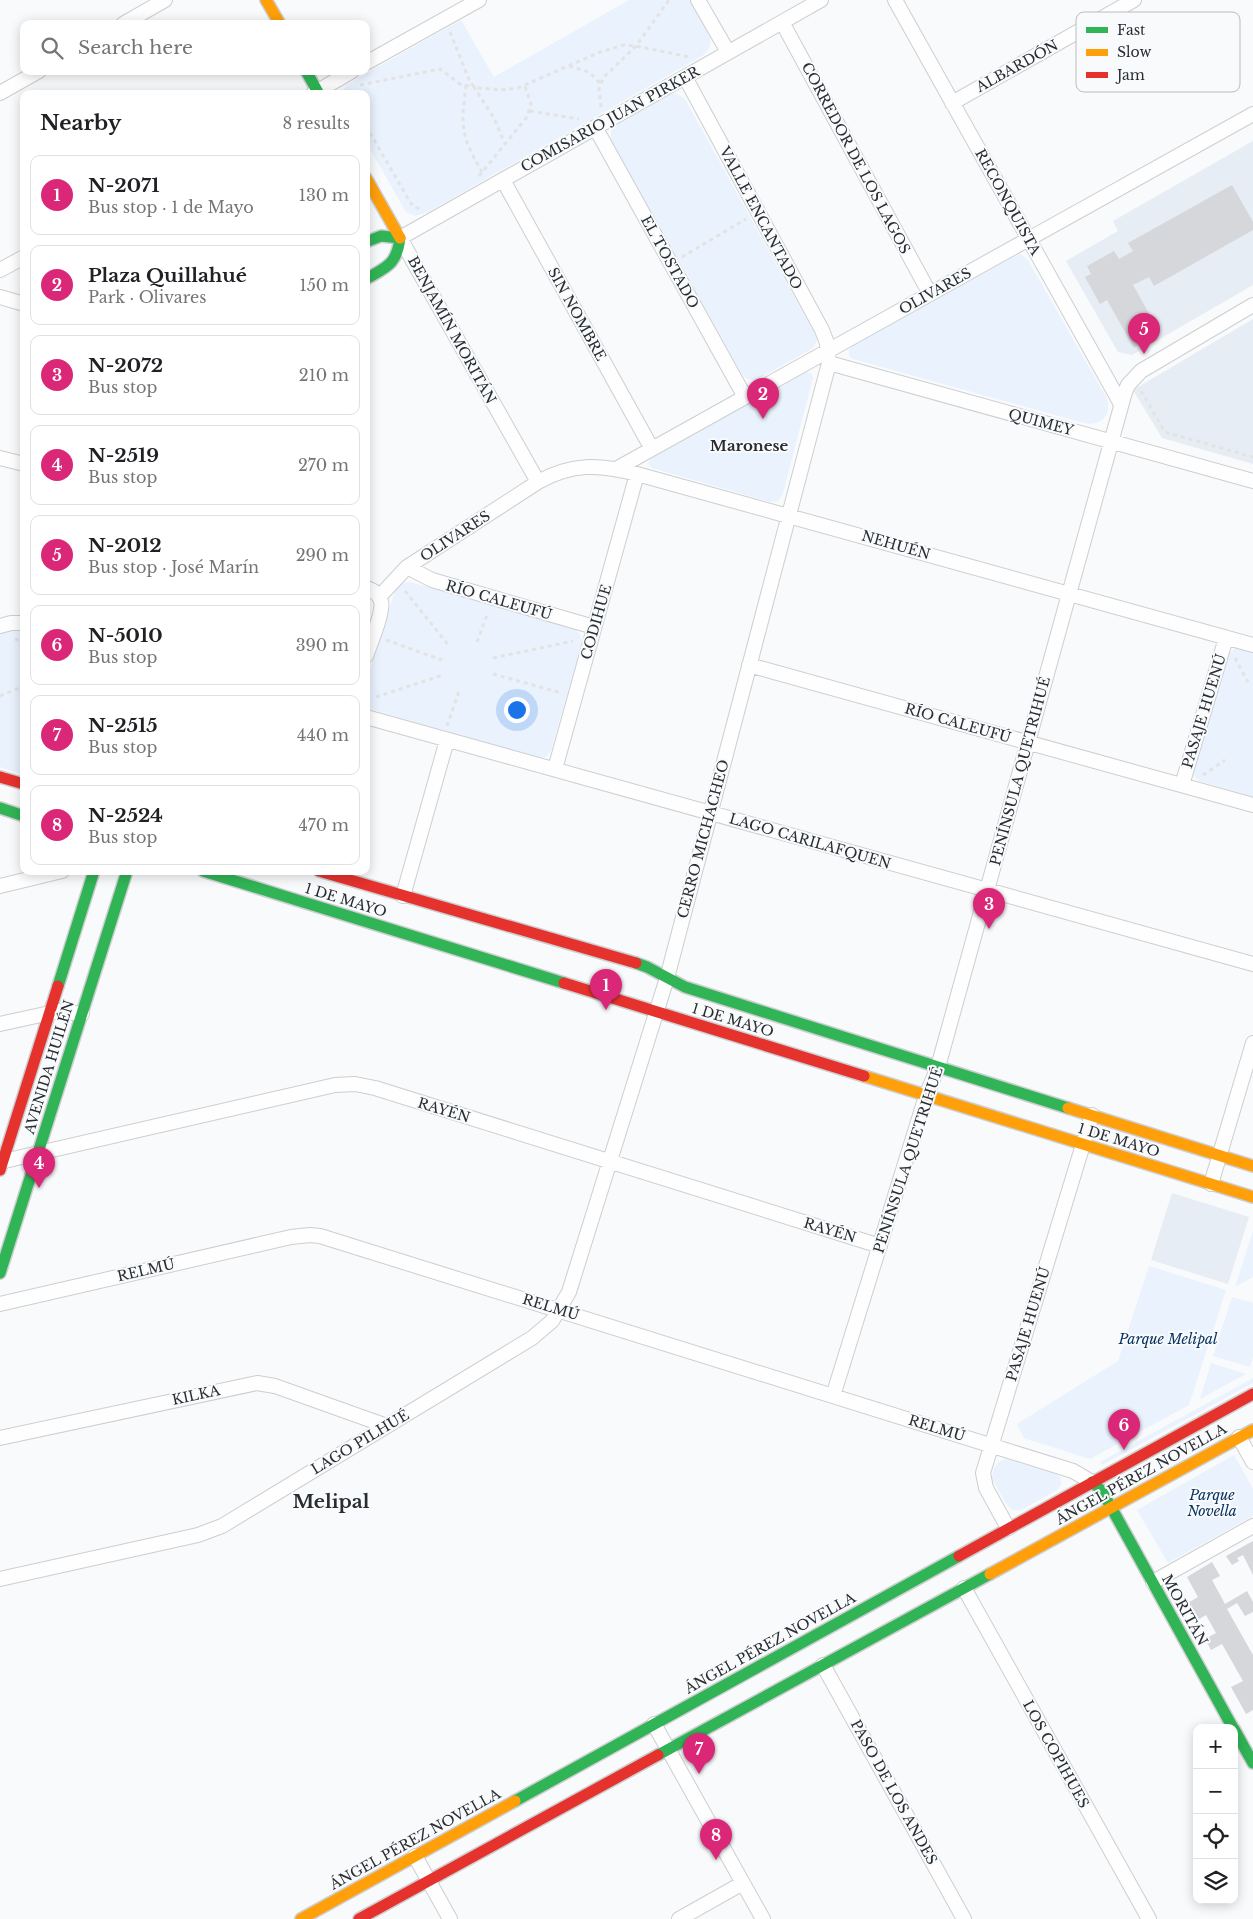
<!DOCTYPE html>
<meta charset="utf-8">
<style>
body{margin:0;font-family:"Libre Baskerville",serif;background:#f6f6f6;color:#202124}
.controls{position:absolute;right:15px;bottom:15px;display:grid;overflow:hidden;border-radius:10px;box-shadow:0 2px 12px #0003}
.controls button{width:45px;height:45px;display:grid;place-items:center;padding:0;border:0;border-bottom:1px solid #e0e0e0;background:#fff;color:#202124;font:25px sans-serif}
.you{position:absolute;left:516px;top:709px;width:18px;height:18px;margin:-12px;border:4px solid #fff;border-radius:50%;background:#1a73e8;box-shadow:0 0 0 8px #1a73e833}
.badge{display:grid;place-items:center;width:32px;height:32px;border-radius:50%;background:#db2777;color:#fff;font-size:16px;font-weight:700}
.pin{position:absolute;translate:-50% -41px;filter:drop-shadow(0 1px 2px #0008)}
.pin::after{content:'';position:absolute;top:26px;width:18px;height:15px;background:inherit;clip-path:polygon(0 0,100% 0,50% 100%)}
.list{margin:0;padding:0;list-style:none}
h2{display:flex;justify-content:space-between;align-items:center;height:65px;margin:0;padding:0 20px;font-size:21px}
h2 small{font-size:16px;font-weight:400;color:#757577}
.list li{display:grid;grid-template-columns:32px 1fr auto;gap:15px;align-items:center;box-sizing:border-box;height:80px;margin:0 10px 10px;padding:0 10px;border:1px solid #e0e0e0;border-radius:10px}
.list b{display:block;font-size:19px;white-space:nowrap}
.list p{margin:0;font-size:16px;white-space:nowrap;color:#757577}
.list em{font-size:16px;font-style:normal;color:#757577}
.icon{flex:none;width:28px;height:28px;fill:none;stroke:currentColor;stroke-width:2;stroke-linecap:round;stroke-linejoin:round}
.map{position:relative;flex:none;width:1253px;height:1919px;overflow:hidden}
.search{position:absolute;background:#fff;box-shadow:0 2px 12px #0003;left:20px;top:20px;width:350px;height:55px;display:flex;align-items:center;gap:12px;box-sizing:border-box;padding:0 18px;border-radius:10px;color:#757577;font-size:19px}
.panel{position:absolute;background:#fff;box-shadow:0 2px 12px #0003;left:20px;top:90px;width:350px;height:785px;border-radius:10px}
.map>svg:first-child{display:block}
.built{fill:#e7edf4}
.green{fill:#e9f2fd}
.building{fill:#d5d7db}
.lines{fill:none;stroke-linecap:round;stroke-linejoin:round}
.street-casing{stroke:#ccced1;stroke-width:16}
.fast-casing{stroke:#ccced1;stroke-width:14}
.slow-casing{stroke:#ccced1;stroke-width:14}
.jam-casing{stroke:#ccced1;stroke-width:14}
.path{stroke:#e3e3e3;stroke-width:3;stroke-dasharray:4 4;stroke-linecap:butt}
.street{stroke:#fefefe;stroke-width:14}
.fast{stroke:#30b455;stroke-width:11}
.slow{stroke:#ff9f0a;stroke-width:11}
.jam{stroke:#e5322d;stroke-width:11}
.labels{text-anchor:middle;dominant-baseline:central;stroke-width:4;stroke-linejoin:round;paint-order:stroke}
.street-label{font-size:14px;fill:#292d32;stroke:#f8fafc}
.park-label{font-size:14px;font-style:italic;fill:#093360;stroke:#f8fafc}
.neighbourhood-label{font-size:15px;font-weight:bold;fill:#292d32;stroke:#f8fafc}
.district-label{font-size:19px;font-weight:bold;fill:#292d32;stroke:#f8fafc}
.key{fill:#f8fafc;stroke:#babcbf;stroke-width:1}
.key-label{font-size:14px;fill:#292d32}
</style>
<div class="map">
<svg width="1253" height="1919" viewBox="0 0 1253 1919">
<rect width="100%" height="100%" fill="#f9fafb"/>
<path class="built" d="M1253 141V285L1132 355 1118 352 1066 261 1118 231 1113 221Z
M1253 319V464L1162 438 1133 390Z
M1172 1193 1249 1217 1228 1284 1151 1260Z"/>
<path class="green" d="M629 0H691C700 17 723 41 702 56L428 212 415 216 406 212 366 142V94H342L346 85 461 20 494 77Z
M676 93 685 99 817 338V341L813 348 756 380 747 379 742 374 611 140V132L615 126 669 95Z
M1021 254 1028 260 1106 397C1113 413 1102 427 1084 423L853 359 849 356V350L852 346 1015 255Z
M805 372 811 373 813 378 783 493 778 501 770 502 652 468 648 463 651 459Z
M410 582 573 629C580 632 583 638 581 646L551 750 546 757 538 758 366 708V681L396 588 402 583Z
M11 629 24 630V775L0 767V633Z
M1236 648 1253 653V797L1199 781 1193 775 1229 653Z
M1253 1231V1277L1235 1287Z
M1149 1266 1226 1290 1189 1405 1090 1459 1024 1438 1017 1424 1118 1361Z
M1232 1297 1253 1303V1357L1250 1367 1213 1356Z
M1211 1363 1246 1374 1200 1399Z
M1253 1378V1383L1102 1465 1100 1462Z
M1234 1455 1253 1489V1516L1168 1563 1137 1510Z
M1006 1459 1056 1474 1061 1478V1485L1057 1490 1021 1510H1012L1007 1505 992 1479C992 1470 996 1461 1006 1459Z"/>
<path class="building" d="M1232 185 1253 222V230L1154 286 1149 277 1133 285 1160 333 1134 348 1107 300 1100 304 1085 277 1091 274 1087 266 1114 251 1119 259 1133 251 1128 243Z
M1253 1541V1575L1243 1555 1237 1558 1239 1561 1232 1565 1226 1556Z
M1212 1562 1220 1576 1212 1580 1225 1604 1247 1591 1253 1602V1612L1245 1616 1237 1603 1227 1609 1253 1655V1710L1246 1714 1231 1687 1243 1681 1222 1644 1211 1650 1205 1639 1216 1633 1206 1615 1196 1621 1186 1604 1198 1597 1187 1577Z"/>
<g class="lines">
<g class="street-casing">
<path id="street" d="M698 0 728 52
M895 0 1121 404
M782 22 930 294
M123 24 165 0
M366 63 479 0
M0 93 39 71
M313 94 352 71
M952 103 1134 0
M595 127 745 397
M503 180 652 449
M0 270 24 257
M0 297 24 304
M829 363 1253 481
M0 458 24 464
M616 469 1253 114
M538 482 400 238 821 0
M407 567 432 580 594 627
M366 588C373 590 379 594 381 601 384 612 370 644 366 656
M379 597 407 567 538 482C572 463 599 464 637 474L1253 645
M0 626 11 623H24
M749 665 1253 805
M366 717 1253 964
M555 769 637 474
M1182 785 1226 638
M0 886 62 871
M403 896 447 740
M0 1024 59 1011 82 1014
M0 1162 335 1085 355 1084 375 1088 880 1246
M1211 1184 1253 1043
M0 1304 291 1237 310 1235 320 1236 1073 1471 1092 1482
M833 1396 926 1096 938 1067 1125 392 1128 385 1141 371 1253 305
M1239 1437 1253 1462
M0 1438 257 1383 275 1386 387 1426
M1008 1528 986 1488 983 1473 1092 1115
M0 1579 198 1535 222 1526 532 1338 552 1321 569 1292 667 978 829 363 827 343 822 330 685 77
M1153 1582 1253 1526
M964 1588 1149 1919
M823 1665 964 1919
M654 1724 763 1919
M415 1856 450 1919
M679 1919 743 1883"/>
</g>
<g class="fast-casing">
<path id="fast" d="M306 71 319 94
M366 242 381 236 400 238
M366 279C387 267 397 264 400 238
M0 808 24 816
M203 871 564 983
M636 963 647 967 685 987 1068 1108
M58 986 94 871
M0 1273 127 871
M1092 1482 1101 1490 1111 1507 1233 1728
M1234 1729 1253 1763
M658 1755 990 1574
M515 1801 959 1556"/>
</g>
<g class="slow-casing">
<path id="slow" d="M266 0 280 24
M366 178 400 238
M864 1076 1253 1197
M1068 1108 1253 1166
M990 1574 1253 1430
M301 1919 515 1801"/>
</g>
<g class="jam-casing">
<path id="jam" d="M0 777 24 784
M319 871 636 963
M564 983 864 1076
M0 1170 58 986
M959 1556 1253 1394
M359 1919 658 1755"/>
</g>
<path class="path" d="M450 32 470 82 474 87 479 88 501 90 518 88 600 52 624 45 636 46 689 57
M569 66 589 72 600 83
M360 85 440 69 460 84 474 87 494 118 505 144
M466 85C461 128 460 134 482 172
M601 107 599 89 603 78 636 46 669 0
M530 111 579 119
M366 126 410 202 415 208H421
M479 176 527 117 531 104 525 86
M682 257 746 219
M1141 391 1165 432 1253 457
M405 591 450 647
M15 639 24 642
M386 640 442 660
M477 642 488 612
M493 658 573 641
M1235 658 1248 682
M493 674 562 693
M0 696 24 686
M376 697 443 675
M447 726 459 691
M1203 775 1225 760"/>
<use href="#street" class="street"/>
<use href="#fast" class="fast"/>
<use href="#slow" class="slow"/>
<use href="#jam" class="jam"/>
</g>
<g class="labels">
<g class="street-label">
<text transform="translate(1017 66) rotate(-29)">ALBARDÓN</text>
<text transform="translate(610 119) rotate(-29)">COMISARIO JUAN PIRKER</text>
<text transform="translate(856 158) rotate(62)">CORREDOR DE LOS LAGOS</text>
<text transform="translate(1008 202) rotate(61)">RECONQUISTA</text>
<text transform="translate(761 218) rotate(62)">VALLE ENCANTADO</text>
<text transform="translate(670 262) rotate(61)">EL TOSTADO</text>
<text transform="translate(935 291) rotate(-29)">OLIVARES</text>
<text transform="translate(577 314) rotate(61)">SIN NOMBRE</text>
<text transform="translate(452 330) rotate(61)">BENJAMÍN MORITÁN</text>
<text transform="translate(1041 422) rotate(15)">QUIMEY</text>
<text transform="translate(455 536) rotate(-33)">OLIVARES</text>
<text transform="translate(896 545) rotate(16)">NEHUÉN</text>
<text transform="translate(499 600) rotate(16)">RÍO CALEUFÚ</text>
<text transform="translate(596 622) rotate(-74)">CODIHUE</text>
<text transform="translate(1204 711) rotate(-73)">PASAJE HUENÚ</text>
<text transform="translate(958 723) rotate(16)">RÍO CALEUFÚ</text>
<text transform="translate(1020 771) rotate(-75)">PENÍNSULA QUETRIHUÉ</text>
<text transform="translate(703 839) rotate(-75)">CERRO MICHACHEO</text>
<text transform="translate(810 841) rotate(16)">LAGO CARILAFQUEN</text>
<text transform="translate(346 900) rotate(17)">1 DE MAYO</text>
<text transform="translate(733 1020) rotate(17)">1 DE MAYO</text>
<text transform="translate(49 1067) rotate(-73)">AVENIDA HUILÉN</text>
<text transform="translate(444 1110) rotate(17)">RAYÉN</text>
<text transform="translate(1119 1140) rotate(17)">1 DE MAYO</text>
<text transform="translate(908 1160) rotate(-72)">PENÍNSULA QUETRIHUÉ</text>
<text transform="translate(830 1230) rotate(17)">RAYÉN</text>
<text transform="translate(146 1270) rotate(-13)">RELMÚ</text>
<text transform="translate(551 1307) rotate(17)">RELMÚ</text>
<text transform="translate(1028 1324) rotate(-73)">PASAJE HUENÚ</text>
<text transform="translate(196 1395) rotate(-12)">KILKA</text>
<text transform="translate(937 1428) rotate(17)">RELMÚ</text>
<text transform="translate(360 1442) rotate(-31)">LAGO PILHUÉ</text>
<text transform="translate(1141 1474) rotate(-29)">ÁNGEL PÉREZ NOVELLA</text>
<text transform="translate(1185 1610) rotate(61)">MORITÁN</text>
<text transform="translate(770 1643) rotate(-29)">ÁNGEL PÉREZ NOVELLA</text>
<text transform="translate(1056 1754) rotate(61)">LOS COPIHUES</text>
<text transform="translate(894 1792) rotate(61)">PASO DE LOS ANDES</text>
<text transform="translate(415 1839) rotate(-29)">ÁNGEL PÉREZ NOVELLA</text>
</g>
<g class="park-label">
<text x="1168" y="1339">Parque Melipal</text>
<text x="1212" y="1495">Parque<tspan x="1212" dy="16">Novella</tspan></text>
</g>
<g class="neighbourhood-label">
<text x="749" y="445">Maronese</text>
</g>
<g class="district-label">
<text x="331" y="1501">Melipal</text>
</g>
</g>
<rect x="1076" y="12" width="164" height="80" rx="8" class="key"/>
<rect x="1086" y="27" width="22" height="6" fill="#30b455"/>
<rect x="1086" y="49" width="22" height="7" fill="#ff9f0a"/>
<rect x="1086" y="72" width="22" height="6" fill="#e5322d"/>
<g class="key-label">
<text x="1117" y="35">Fast</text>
<text x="1117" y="57">Slow</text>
<text x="1117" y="80">Jam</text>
</g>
</svg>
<div class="controls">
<button>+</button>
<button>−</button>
<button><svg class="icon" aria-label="locate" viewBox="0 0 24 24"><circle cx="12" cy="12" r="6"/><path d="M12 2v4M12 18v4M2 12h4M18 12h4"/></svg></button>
<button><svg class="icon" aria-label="layers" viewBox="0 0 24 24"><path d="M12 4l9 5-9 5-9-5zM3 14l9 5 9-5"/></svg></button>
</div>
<div class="you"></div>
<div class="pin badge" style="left:606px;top:1010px">1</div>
<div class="pin badge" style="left:763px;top:419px">2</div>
<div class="pin badge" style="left:989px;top:929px">3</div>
<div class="pin badge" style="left:39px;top:1188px">4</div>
<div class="pin badge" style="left:1144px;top:354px">5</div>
<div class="pin badge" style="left:1124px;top:1450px">6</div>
<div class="pin badge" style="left:699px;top:1774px">7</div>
<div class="pin badge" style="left:716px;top:1860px">8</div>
<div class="search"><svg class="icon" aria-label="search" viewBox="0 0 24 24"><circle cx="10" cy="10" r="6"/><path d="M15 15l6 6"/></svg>Search here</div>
<section class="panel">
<h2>Nearby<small>8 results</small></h2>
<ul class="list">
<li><span class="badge">1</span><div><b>N-2071</b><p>Bus stop · 1 de Mayo</p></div><em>130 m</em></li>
<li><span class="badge">2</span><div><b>Plaza Quillahué</b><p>Park · Olivares</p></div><em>150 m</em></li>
<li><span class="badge">3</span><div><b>N-2072</b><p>Bus stop</p></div><em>210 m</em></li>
<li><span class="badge">4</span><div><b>N-2519</b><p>Bus stop</p></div><em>270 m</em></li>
<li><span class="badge">5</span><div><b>N-2012</b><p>Bus stop · José Marín</p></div><em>290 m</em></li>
<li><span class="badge">6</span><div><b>N-5010</b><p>Bus stop</p></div><em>390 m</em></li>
<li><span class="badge">7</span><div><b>N-2515</b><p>Bus stop</p></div><em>440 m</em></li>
<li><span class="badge">8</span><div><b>N-2524</b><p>Bus stop</p></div><em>470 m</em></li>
</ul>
</section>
</div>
